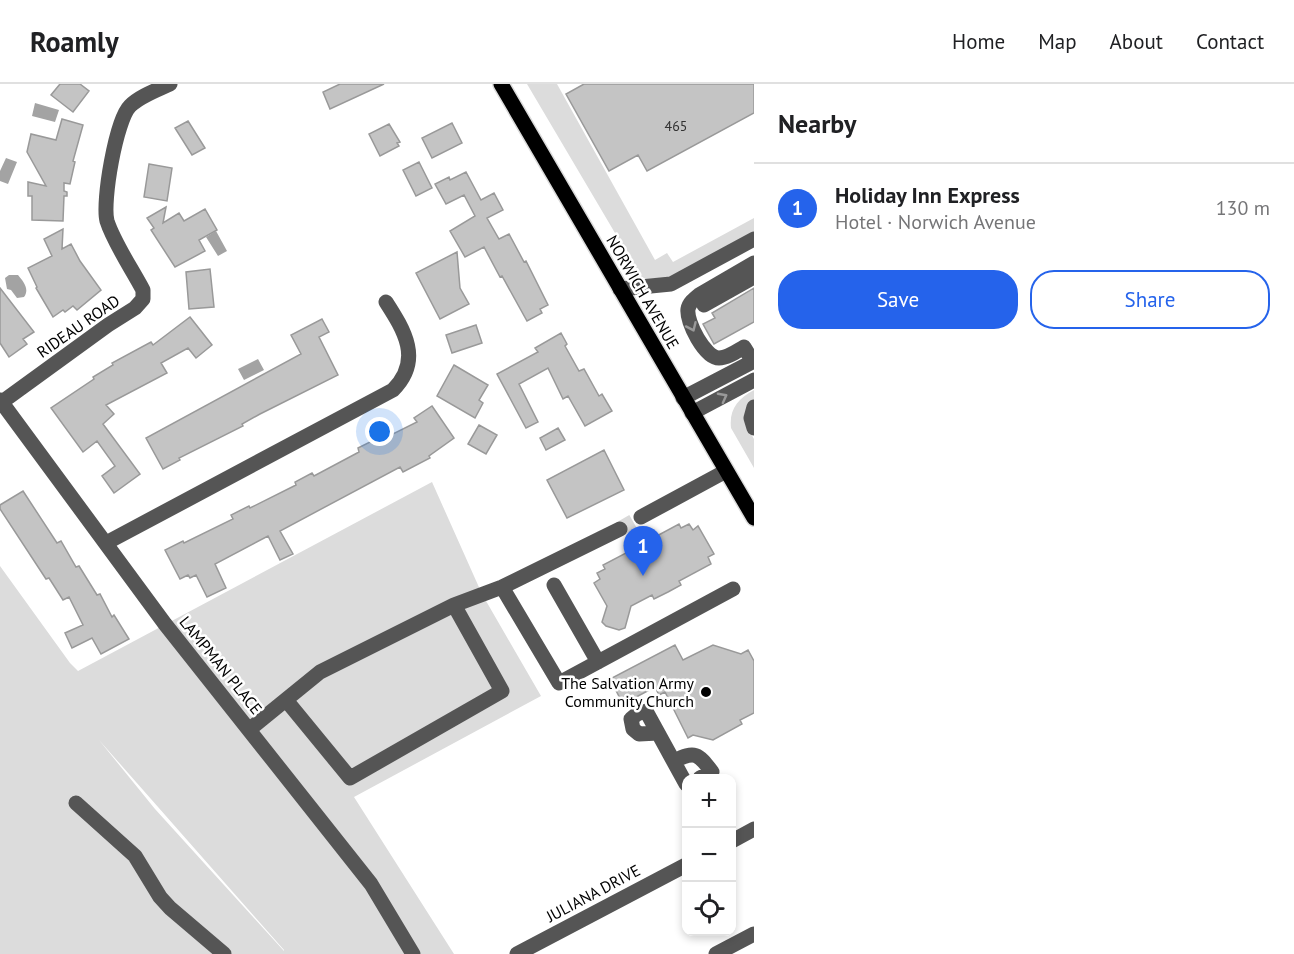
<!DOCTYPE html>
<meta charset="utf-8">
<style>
body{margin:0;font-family:"PT Sans",sans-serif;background:#f6f6f6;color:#202124}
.controls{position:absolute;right:18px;bottom:18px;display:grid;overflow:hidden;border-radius:12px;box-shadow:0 3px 9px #0003}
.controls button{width:54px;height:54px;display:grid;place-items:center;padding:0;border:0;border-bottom:2px solid #e0e0e0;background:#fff;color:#202124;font:30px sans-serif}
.you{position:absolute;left:380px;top:348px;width:21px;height:21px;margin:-15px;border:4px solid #fff;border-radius:50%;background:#1a73e8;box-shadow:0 0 0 9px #1a73e833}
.badge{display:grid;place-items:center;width:39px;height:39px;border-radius:50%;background:#2563eb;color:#fff;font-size:20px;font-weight:700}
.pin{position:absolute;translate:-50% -50px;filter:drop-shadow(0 2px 3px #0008)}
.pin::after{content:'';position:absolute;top:32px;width:21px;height:18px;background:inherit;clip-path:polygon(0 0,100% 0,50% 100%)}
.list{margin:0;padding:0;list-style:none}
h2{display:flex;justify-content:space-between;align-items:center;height:78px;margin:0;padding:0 24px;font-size:26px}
h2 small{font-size:20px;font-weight:400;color:#757577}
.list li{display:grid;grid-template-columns:39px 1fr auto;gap:18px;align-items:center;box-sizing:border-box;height:90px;padding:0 24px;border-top:2px solid #e0e0e0}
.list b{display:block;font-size:22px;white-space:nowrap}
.list p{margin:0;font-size:20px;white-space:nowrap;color:#757577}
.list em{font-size:20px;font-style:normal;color:#757577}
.actions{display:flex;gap:12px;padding:18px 24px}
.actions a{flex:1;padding:14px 0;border:2px solid #2563eb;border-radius:24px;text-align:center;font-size:21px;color:#2563eb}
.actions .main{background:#2563eb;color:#fff}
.icon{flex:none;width:33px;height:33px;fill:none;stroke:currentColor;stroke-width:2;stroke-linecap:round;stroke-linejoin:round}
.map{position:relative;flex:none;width:754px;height:870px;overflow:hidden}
header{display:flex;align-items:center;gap:36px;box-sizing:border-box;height:84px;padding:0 30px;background:#fff;border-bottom:2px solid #e0e0e0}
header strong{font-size:28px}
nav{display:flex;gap:33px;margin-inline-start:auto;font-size:21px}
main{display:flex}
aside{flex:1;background:#fff}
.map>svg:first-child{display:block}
.green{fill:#dcdcdc;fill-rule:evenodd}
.water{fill:#a3a3a3}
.building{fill:#c4c4c4;stroke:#999;stroke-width:1.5}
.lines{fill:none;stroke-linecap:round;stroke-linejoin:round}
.minor-tunnel{stroke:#d9d9d9;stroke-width:15;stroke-dasharray:15 8;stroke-linecap:butt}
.major-casing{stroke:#dbdbdb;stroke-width:18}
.minor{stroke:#555;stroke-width:15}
.major{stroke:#000;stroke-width:15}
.oneway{stroke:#999}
.poi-dot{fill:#000;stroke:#fff;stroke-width:2}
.labels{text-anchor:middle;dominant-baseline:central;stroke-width:5;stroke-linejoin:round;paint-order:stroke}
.number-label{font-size:14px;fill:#313131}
.street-label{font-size:16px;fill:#000;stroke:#fff}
.poi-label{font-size:16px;fill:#000;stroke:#fff;text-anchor:end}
</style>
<header>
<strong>Roamly</strong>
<nav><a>Home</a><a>Map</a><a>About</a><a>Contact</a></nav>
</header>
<main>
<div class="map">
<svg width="754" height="870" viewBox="0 0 754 870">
<rect width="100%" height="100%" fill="#fff"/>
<path class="green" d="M527 0H557L655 176 667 169 673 178 754 134V148L672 194 646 195 641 193Z
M754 306V317L746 341 754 355V384L731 344C729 325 738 315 754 306Z
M432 398 482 510 541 612 354 713 454 870H0V482L70 579 78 587ZM99 656 284 866V867L155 725Z"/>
<path class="water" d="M35 19 59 26 55 38 32 32Z
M6 74 17 78 8 100 0 97V87Z
M216 147 227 167 218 172 206 153Z
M9 191H18C23 197 30 205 24 213L17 214 11 206 7 205 5 194Z
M258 275 264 286 244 296 238 285Z"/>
<path class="building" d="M60 0H80L89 7 73 28 51 11Z
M340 0H384L330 25 323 8Z
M584 0H754V29L647 87 638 71 609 87 566 10Z
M62 35 83 41 73 77 75 78 70 100 64 99V107L67 108V112H64L63 137 32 136V112H28V98L46 102 27 68 31 50 56 56Z
M188 37 205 64 192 71 175 44Z
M452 39 462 59 432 74 422 54Z
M389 40 400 58 397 59 399 62 380 72 369 50Z
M419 78 432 104 416 112 403 86Z
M149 80 172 84 167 117 144 113Z
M466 88 481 116 494 109 503 126 487 134 499 155 509 150 524 178 526 177 548 221 540 225 542 229 527 237 502 192 500 193 484 163 465 173 450 147 475 132 464 111 446 120 435 100 449 93 450 96Z
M166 123 163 139 179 129 184 137 205 125 217 146 199 156 205 167 175 183 151 146 154 144 147 134Z
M63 145 62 165 71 160 80 177 101 206 77 226 73 222 65 228 63 226 53 233 36 204 37 203 28 184 52 172 44 155Z
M457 168 460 204 469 220 440 235 416 189Z
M210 185 214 223 189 225 186 188Z
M0 204 34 248 23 255 27 260 9 273 0 259Z
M754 204V238L714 260 703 240 715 234 712 229Z
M190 233 212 261 196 274 188 264 161 279 167 289 106 321 114 330 103 340 140 390 114 409 102 392 115 382 97 357 83 368 51 324 94 295 93 293 113 281 112 279 151 258 153 261Z
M322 235 329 248 319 253 338 291 260 330 242 340 243 342 179 374 180 376 163 385 146 354 301 270 291 251Z
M476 241 482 259 452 269 446 251Z
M561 249 567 260 565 262 579 287 584 285 599 312 602 310 612 327 585 342 568 312 563 315 548 284 519 300 538 338 526 344 497 290 538 268 535 264Z
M454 281 488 301 479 316 483 319 475 334 437 312Z
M432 322 454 354 429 372 430 374 403 388 400 383 280 447 293 470 280 476 268 452 215 480 226 504 207 513 196 491 190 494 188 491 180 495 165 466 183 457 184 459 233 435 231 431 249 422 250 424 296 401 295 398 312 389 314 392 359 368 358 364 376 355 377 358 417 338 414 334Z
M479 341 497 351 486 370 468 360Z
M558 344 565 356 546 366 540 354Z
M604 366 624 406 567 434 547 396Z
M23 407 57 459 61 457 76 483 79 482 97 511 100 510 112 533 114 531 129 555 101 570 92 554 72 564 65 549 83 541 69 513 63 516 49 494 46 495 0 425V421Z
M679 440 681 444 689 440 693 446 698 442 714 470 708 473 711 480 679 497 681 501 668 508 654 515 652 511 631 522 625 544 619 546 606 542 602 538 607 522 594 499 600 495 597 489 605 485 603 481 630 467 628 463 653 450 655 453Z
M675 561 683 576 713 561 741 570 748 566 754 577V629L740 636 742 640 713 656 693 651 688 654 665 608 659 611 655 603 623 620 610 595Z"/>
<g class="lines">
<path class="minor-tunnel" d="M620 445 641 433"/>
<g class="major-casing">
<path id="major" d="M501 0 754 434"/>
</g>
<path class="minor" d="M620 205 671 200 754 155
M704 221 754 193
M753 278 744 263C737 267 728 274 719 274 705 274 686 238 688 225 689 219 694 215 699 211L754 179
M683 314 754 277
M0 316 165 540 371 800 413 870
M2 318 108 241 135 224 143 215V206C132 185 114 159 107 137 102 118 116 36 130 22 140 12 157 6 170 0
M754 323 751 334 754 344
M692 329 754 296
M641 433 726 387
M106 459 393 306C423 276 404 246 386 218
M554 501 598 578
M502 503 559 599 733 505
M286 616 350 694 502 607 454 521
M250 645 320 588 454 521 502 503 620 445
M658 649 639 650 633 645 631 635 637 630 646 627 686 700
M674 677C695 667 698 669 712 688L700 694
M76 719 135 772 160 813 170 824 224 870
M732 757 754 745
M517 870 686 781
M716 870 754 850"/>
<use href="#major" class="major"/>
</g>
<defs><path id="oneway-chevron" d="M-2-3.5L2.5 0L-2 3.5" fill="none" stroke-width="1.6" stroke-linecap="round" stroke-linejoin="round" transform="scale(1.5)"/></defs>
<g class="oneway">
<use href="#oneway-chevron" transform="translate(692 243) rotate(66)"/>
<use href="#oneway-chevron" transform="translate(723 313) rotate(-28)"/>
</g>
<circle class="poi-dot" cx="706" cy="608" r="6"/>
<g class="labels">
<g class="number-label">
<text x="676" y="42">465</text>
</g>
<g class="street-label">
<text transform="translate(643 208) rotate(60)">NORWICH AVENUE</text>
<text transform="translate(78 242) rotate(-35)">RIDEAU ROAD</text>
<text transform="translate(221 581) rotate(51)">LAMPMAN PLACE</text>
<text transform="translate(593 809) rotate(-28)">JULIANA DRIVE</text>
</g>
<g class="poi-label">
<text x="694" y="599">The Salvation Army<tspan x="694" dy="18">Community Church</tspan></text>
</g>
</g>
</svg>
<div class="controls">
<button>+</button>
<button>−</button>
<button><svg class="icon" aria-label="locate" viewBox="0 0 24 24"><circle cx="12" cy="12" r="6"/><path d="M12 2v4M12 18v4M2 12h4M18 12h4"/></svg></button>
</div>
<div class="you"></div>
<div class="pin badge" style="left:643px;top:492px">1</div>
</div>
<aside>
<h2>Nearby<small></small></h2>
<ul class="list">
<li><span class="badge">1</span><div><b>Holiday Inn Express</b><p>Hotel · Norwich Avenue</p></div><em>130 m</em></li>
</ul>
<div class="actions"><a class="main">Save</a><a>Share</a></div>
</aside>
</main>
